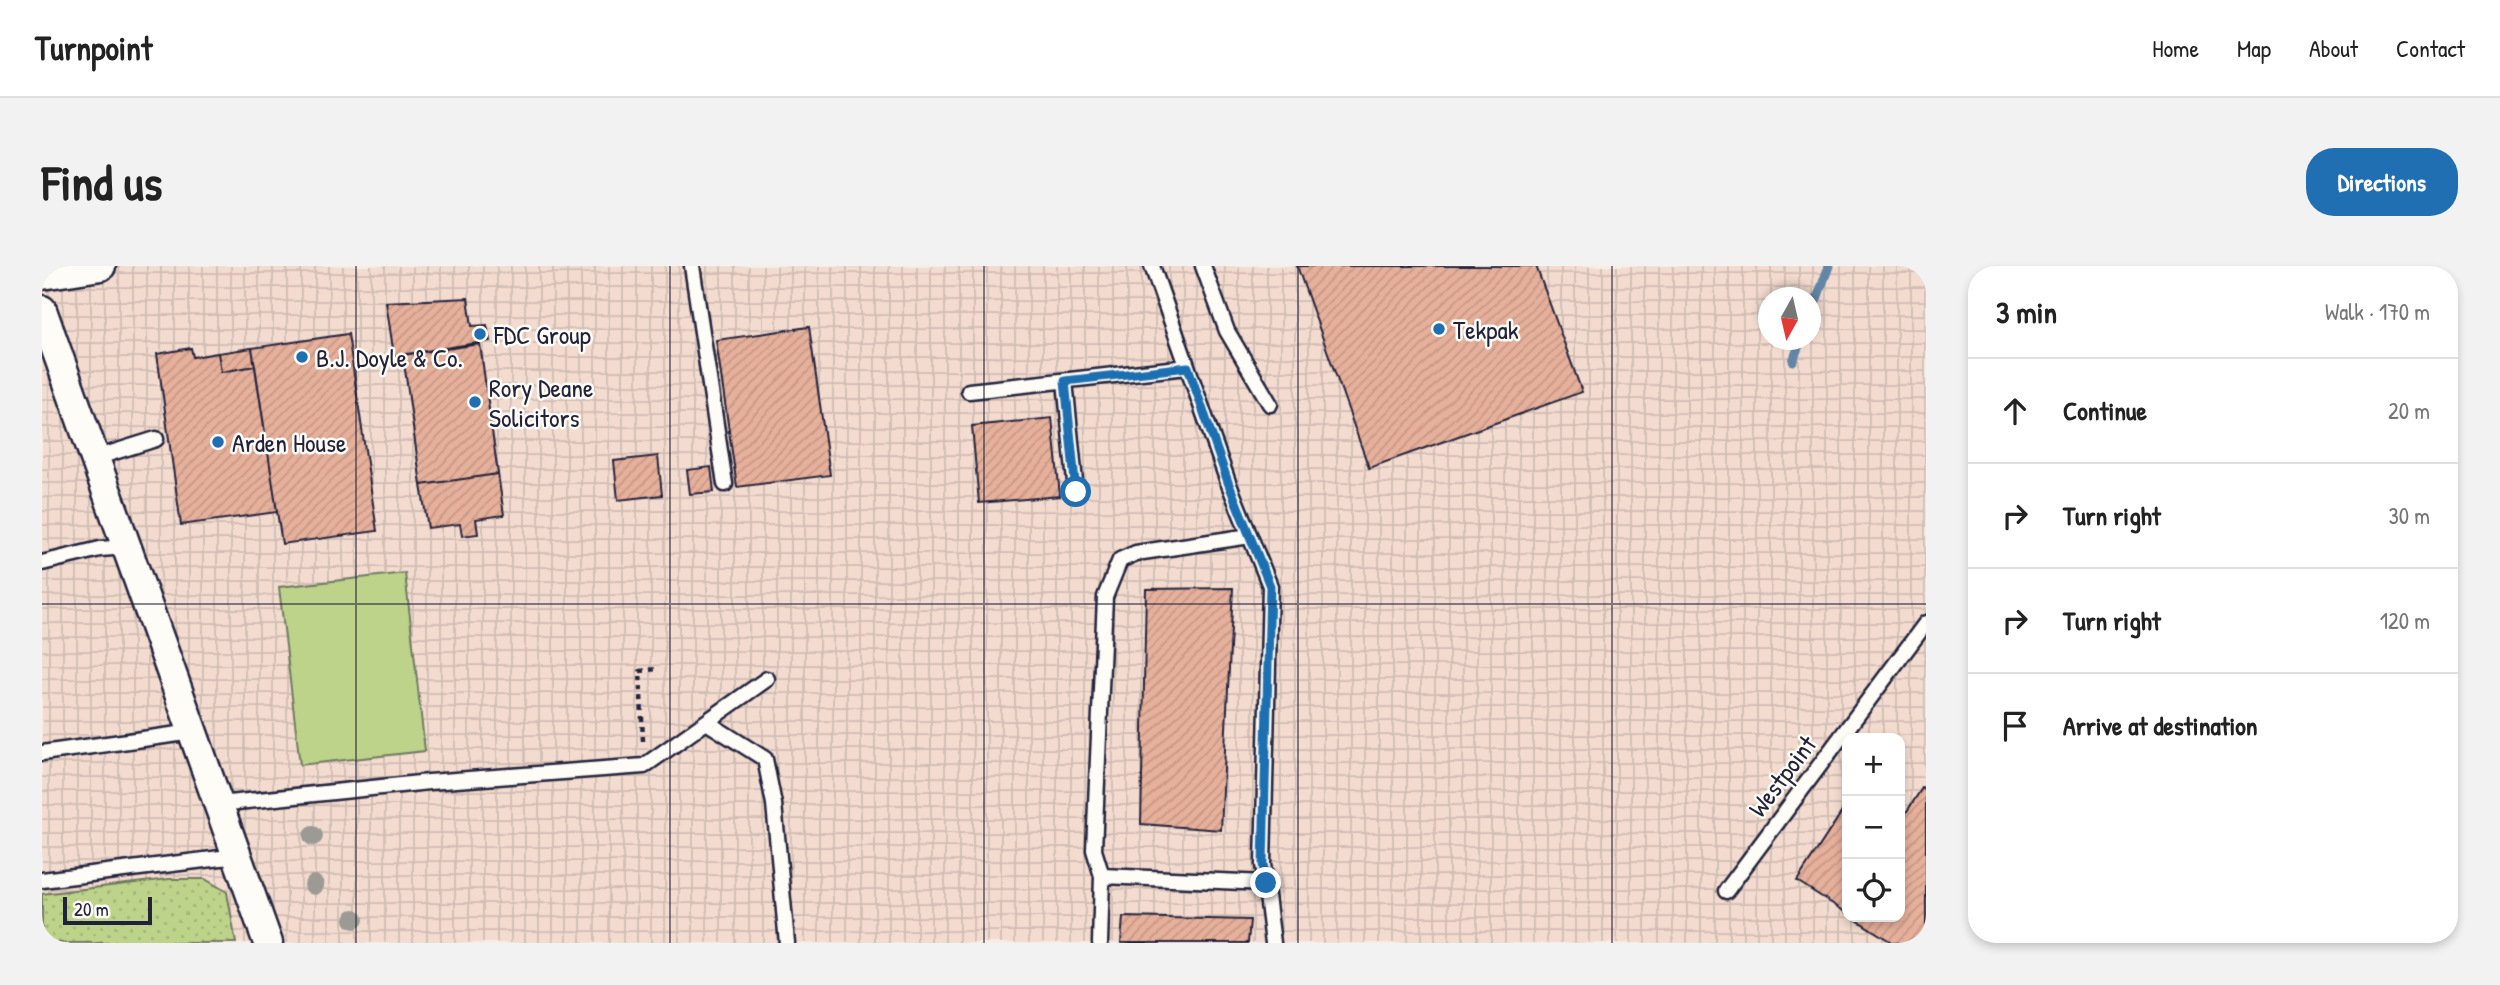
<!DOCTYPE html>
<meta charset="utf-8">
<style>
body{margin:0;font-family:"Patrick Hand",sans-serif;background:#f2f2f2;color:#222}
.controls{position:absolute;right:21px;bottom:21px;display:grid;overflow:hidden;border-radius:14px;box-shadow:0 4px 10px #0003}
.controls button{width:63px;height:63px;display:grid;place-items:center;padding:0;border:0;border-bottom:2px solid #e0e0e0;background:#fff;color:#222;font:35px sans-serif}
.compass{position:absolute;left:1716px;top:21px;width:63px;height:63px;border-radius:50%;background:#fff;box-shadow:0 4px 10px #0003;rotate:188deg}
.scale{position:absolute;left:21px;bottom:18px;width:89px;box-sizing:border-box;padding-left:7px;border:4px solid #22223b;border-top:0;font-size:19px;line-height:24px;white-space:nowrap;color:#22223b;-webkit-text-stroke:5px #fdfcf7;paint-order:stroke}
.stop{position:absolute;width:21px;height:21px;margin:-16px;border:5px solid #1f6fb2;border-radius:50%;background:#fff}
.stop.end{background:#1f6fb2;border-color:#fff;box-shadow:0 2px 7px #0008}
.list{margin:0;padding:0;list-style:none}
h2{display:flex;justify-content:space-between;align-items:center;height:91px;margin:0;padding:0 28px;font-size:30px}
h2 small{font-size:23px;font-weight:400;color:#767676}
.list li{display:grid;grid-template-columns:46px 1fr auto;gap:21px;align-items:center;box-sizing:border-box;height:105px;padding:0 28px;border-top:2px solid #e0e0e0}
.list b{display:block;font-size:26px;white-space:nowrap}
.list em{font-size:23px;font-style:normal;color:#767676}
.icon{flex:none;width:38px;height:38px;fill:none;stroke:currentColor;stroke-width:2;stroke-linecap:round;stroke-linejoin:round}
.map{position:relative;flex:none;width:1884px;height:677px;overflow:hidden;border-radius:28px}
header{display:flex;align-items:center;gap:42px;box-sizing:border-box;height:98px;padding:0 35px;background:#fff;border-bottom:2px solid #e0e0e0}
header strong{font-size:33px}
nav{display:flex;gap:38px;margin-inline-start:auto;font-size:24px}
.intro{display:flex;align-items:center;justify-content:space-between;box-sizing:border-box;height:168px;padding:0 42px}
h1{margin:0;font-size:49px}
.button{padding:18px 32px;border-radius:28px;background:#1f6fb2;color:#fff;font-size:24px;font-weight:700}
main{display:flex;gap:42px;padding:0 42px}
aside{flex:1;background:#fff;border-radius:28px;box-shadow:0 4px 10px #0003}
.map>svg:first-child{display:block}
.industrial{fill:url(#industrial-grid);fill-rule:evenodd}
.grass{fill:url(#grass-dots);stroke:#707a62;stroke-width:2}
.pitch{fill:#bdd389;stroke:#707a62;stroke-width:2}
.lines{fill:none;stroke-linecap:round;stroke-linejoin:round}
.stream{stroke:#6286a6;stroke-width:9}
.building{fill:url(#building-hatch);stroke:#22223b;stroke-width:2}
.service-casing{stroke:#22223b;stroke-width:19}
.minor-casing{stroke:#22223b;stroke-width:33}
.path{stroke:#22223b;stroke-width:4.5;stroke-dasharray:5 5;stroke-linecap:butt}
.service{stroke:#fdfcf7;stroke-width:14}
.minor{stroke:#fdfcf7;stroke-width:28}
.tree{fill:#9c9a94}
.route{stroke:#1f6fb2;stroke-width:9}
.grid{fill:none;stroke:#22223b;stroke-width:2;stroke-opacity:0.55}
.poi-dot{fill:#1f6fb2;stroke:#fdfcf7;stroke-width:2.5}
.labels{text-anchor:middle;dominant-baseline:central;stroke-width:5;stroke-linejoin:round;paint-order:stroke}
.poi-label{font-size:26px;fill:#22223b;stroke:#fdfcf7;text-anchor:start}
.street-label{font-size:26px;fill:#22223b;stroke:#fdfcf7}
</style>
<header>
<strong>Turnpoint</strong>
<nav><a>Home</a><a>Map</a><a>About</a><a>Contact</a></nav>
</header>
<div class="intro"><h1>Find us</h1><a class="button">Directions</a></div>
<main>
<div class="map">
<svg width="1884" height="677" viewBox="0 0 1884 677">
<defs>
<pattern id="industrial-grid" width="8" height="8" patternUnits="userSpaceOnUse" patternTransform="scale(1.75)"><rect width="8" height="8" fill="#f3dbcf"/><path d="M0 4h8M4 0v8" fill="none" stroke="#d0bcb3"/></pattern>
<pattern id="grass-dots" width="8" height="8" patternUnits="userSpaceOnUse" patternTransform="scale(1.75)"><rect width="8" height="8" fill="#bdd389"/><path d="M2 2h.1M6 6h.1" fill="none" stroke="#a2b577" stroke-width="1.8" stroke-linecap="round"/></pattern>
<pattern id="building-hatch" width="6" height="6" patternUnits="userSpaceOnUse" patternTransform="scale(1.75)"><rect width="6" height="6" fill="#e6b09b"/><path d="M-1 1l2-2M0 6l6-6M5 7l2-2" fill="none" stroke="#c59786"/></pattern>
</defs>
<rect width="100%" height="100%" fill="#f8ede5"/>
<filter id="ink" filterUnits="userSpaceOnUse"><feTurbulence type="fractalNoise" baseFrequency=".0143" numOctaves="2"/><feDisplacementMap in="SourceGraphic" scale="14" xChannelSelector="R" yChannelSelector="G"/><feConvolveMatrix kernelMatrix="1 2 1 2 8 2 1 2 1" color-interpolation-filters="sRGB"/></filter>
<g filter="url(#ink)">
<path class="industrial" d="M0 0H1884V677H0ZM1727 32H1769V74H1727ZM1805 472H1858V651H1805Z"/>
<path class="grass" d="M127 613H163L185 626 194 677H0V628Z"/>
<path class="pitch" d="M363 307 383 485 258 499 237 321Z"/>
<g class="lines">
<path class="stream" d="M1769 49 1787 0
M1751 95 1759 74"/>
</g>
<path class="building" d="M1255 0H1494L1540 126 1327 202Z
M426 32 430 60 445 59 448 75 352 90 344 36Z
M767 61 788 209 695 221 674 74Z
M306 68 335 265 240 278 210 82Z
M438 78 456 208 379 219 361 89Z
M149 82 151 91 176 87 179 106 213 100 235 246 139 259 115 88Z
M210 82 213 100 179 106 176 87Z
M1010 152 1018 230 937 237 930 160Z
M616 190 620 229 576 234 572 195Z
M669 201 672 226 648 228 645 204Z
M456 208 462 249 434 253 436 268 420 270 418 258 386 262 379 219Z
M1191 322 1179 564 1099 558 1104 323Z
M1880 522 1884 525V677H1851L1810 651H1858V551L1860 553Z
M1805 538V647L1755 615Z
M1081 651 1208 654 1206 677H1079Z"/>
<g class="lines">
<g class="service-casing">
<path id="service" d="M650 0 683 218
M1110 0 1186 216 1228 320 1221 598 1231 677
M1161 0 1185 65 1228 138
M1023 115 1034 226
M927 125 1145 101
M53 192 114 173
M0 297 58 283 85 281
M666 457 723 493 732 538 745 677
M0 487 151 466
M177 538 387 516 602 500 725 413
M1060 610 1224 617
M0 614 195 590
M1684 625 1884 357
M1058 677 1060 610 1052 584 1063 331 1078 294 1094 287 1208 270"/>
</g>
<g class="minor-casing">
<path id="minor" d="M0 9 59 0
M0 44 226 677"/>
</g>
<path class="path" d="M601 475 598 405 615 403"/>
<use href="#service" class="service"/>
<use href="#minor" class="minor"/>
</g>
<g class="tree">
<circle cx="271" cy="570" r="10"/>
<circle cx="272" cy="619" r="10"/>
<circle cx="312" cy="653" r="10"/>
</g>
</g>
<g class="lines" filter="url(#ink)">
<path class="route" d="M1034 226 1023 115 1146 101 1186 216 1228 320 1221 598 1224 617"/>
</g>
<path class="grid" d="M314 0V677M628 0V677M942 0V677M1256 0V677M1570 0V677M0 338H1884"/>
<g class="poi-dot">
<circle cx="1397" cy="63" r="7"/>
<circle cx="438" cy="68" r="7"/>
<circle cx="260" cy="91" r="7"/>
<circle cx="433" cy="136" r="7"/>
<circle cx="176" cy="176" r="7"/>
</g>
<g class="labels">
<g class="poi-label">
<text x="1411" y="63">Tekpak</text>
<text x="452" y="68">FDC Group</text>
<text x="274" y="91">B.J. Doyle &amp; Co.</text>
<text x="447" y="121">Rory Deane<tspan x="447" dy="30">Solicitors</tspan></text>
<text x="190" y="176">Arden House</text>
</g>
<g class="street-label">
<text transform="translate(1740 510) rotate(-53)">Westpoint</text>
</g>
</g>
</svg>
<div class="controls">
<button>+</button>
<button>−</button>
<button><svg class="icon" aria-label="locate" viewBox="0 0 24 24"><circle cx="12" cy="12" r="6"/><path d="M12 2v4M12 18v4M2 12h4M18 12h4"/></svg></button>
</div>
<svg class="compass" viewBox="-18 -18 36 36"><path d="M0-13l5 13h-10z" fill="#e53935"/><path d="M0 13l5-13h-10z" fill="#767676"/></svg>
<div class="scale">20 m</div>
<div class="stop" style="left:1034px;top:226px"></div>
<div class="stop end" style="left:1224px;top:617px"></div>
</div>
<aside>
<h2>3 min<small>Walk · 170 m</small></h2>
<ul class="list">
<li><svg class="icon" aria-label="ahead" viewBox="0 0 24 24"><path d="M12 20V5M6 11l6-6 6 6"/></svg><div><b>Continue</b></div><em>20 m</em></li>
<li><svg class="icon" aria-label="right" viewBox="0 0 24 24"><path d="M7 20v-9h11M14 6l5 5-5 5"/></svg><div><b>Turn right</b></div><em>30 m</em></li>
<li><svg class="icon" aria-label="right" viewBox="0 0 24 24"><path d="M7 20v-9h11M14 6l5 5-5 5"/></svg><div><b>Turn right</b></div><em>120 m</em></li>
<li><svg class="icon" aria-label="arrive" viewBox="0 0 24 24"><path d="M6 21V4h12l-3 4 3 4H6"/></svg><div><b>Arrive at destination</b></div></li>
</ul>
</aside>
</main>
